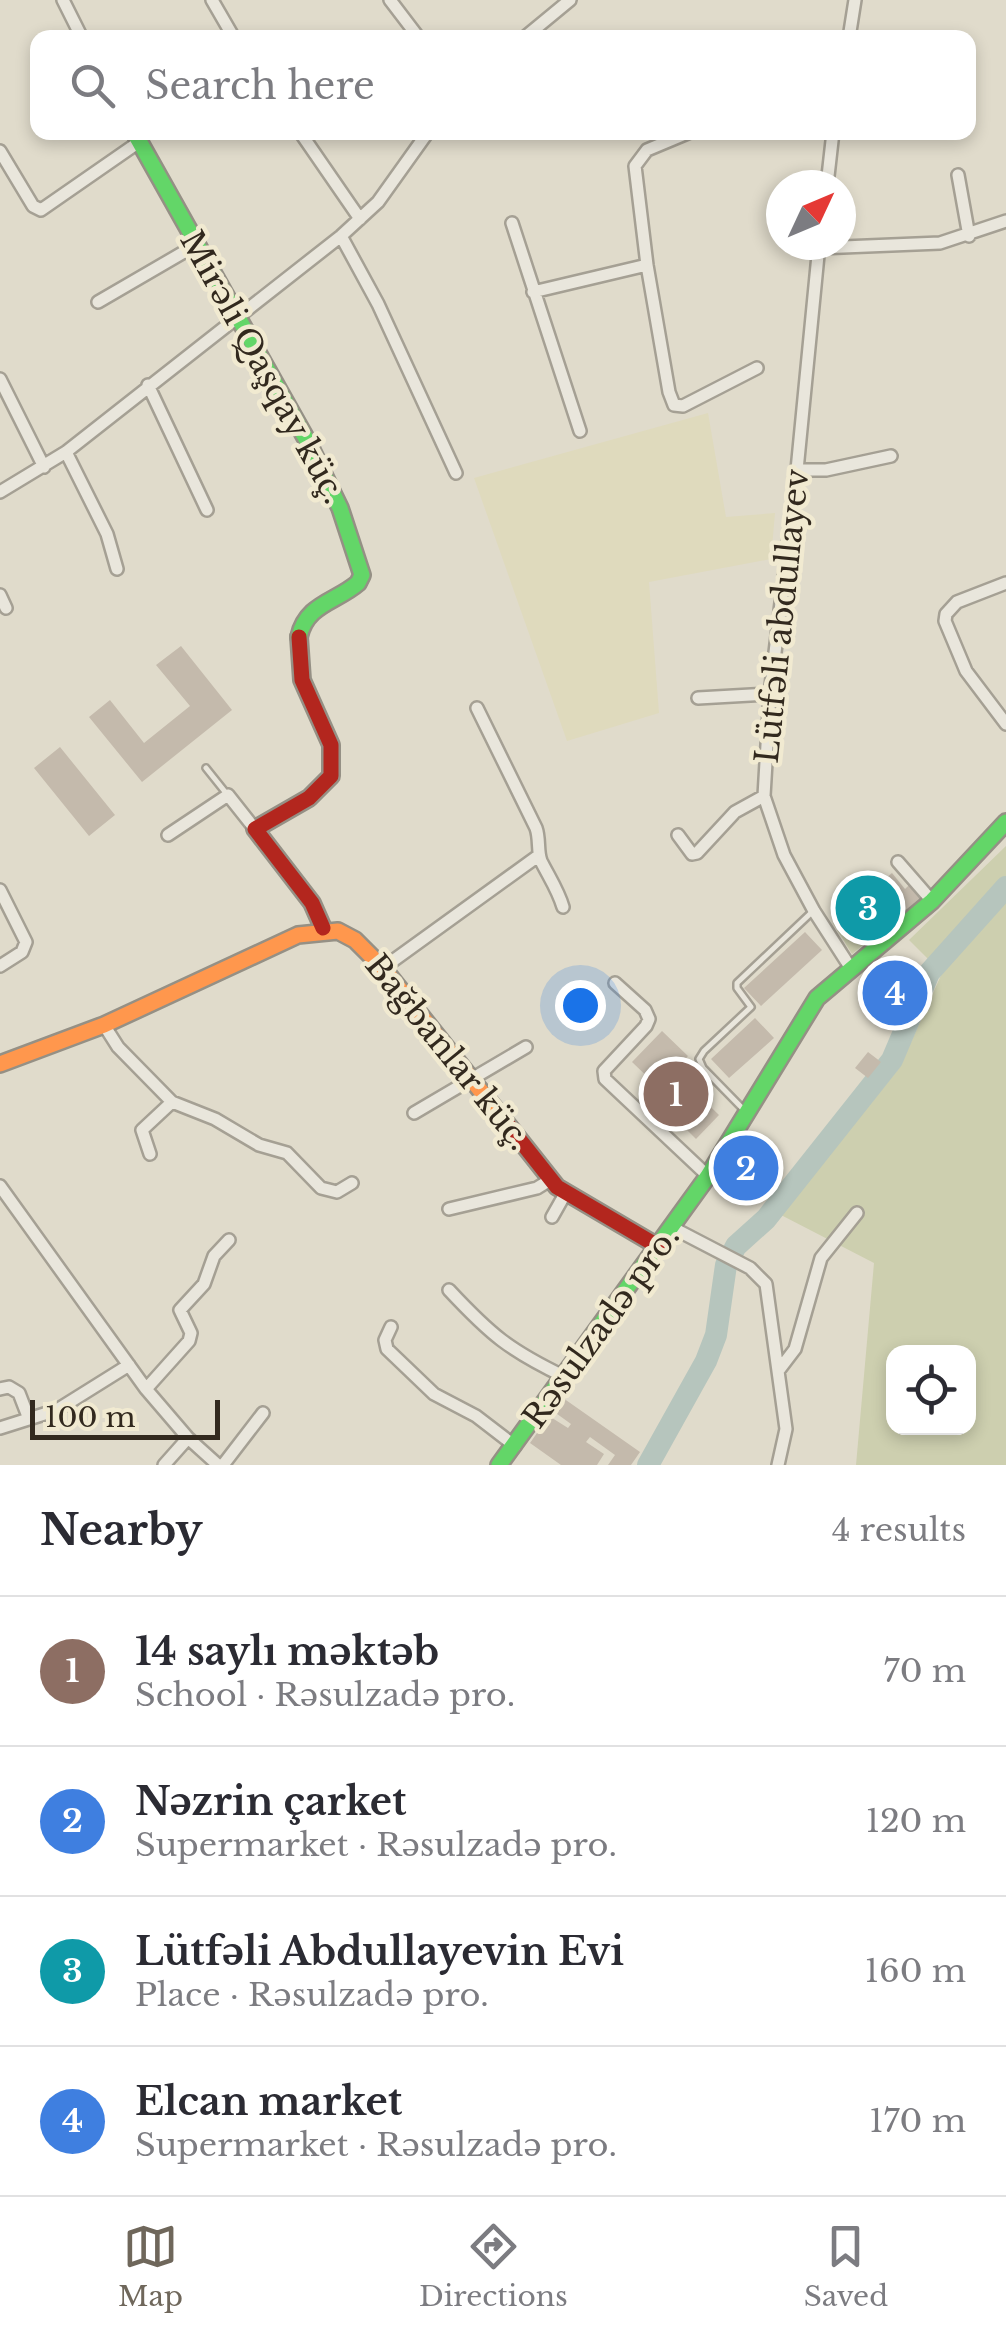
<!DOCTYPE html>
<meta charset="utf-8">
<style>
body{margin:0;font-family:"Libre Baskerville",serif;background:#f2f2f3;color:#2b2b33}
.controls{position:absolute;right:30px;bottom:30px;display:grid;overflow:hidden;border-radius:20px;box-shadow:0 5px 15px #0003}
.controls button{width:90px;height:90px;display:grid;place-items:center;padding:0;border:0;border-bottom:2px solid #e1e1e2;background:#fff;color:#2b2b33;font:50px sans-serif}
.compass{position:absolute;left:766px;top:170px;width:90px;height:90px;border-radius:50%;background:#fff;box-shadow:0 5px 15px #0003;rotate:46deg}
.scale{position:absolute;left:30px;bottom:25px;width:190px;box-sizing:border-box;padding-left:10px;border:5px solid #32291e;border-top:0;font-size:28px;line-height:35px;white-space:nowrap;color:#32291e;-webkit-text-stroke:8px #f1ead1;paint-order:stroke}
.you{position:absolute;left:580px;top:1005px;width:35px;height:35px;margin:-25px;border:8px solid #fff;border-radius:50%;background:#1a73e8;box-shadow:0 0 0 15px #1a73e833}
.badge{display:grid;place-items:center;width:65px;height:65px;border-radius:50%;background:#6f675b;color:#fff;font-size:32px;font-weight:700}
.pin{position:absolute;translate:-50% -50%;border:5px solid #fff;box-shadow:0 2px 10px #0006}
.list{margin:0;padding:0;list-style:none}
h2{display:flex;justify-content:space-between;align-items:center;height:130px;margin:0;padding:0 40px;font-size:42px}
h2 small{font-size:32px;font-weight:400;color:#7c7c81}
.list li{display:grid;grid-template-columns:65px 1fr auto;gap:30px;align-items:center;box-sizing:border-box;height:150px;padding:0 40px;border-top:2px solid #e1e1e2}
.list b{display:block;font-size:38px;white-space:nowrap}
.list p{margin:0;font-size:32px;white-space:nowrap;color:#7c7c81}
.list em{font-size:32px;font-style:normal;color:#7c7c81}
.icon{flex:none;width:55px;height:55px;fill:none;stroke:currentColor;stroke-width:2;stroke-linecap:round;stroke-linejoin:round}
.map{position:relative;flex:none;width:1006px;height:1465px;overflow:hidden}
.search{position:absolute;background:#fff;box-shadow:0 5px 15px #0003;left:30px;right:30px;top:30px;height:110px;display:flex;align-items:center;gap:25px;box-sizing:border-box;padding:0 35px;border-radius:20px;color:#7c7c81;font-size:38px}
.sheet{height:730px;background:#fff}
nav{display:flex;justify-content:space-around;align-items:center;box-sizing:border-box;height:140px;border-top:2px solid #e1e1e2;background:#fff;font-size:28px;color:#7c7c81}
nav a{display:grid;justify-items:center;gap:5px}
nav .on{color:#6f675b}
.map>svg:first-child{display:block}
.farmland{fill:#dfdabd}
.green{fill:#cdcfaf;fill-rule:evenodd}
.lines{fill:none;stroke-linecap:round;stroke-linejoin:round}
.river{stroke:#b6c5bd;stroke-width:22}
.building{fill:#c4baac}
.lane-casing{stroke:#a5a094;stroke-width:10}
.street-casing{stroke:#a5a094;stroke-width:16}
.fast-casing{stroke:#959085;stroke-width:20}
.slow-casing{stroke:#959085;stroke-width:20}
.jam-casing{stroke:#959085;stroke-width:20}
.path{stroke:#c1bdb3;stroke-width:2.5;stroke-dasharray:8 5;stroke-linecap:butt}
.lane{stroke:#e9e6dc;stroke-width:5}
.street{stroke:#e9e6dc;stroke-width:11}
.fast{stroke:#63d668;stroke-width:15}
.slow{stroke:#ff974d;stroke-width:15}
.jam{stroke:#b3261e;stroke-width:15}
.labels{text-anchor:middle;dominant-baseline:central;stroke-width:9;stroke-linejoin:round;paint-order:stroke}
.street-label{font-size:32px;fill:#32291e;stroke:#f1ead1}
</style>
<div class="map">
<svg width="1006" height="1465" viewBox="0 0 1006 1465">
<rect width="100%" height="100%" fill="#e0dbcb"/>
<path class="farmland" d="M708 413 726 517 775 513 771 559 649 582 659 713 567 741 474 478Z"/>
<path class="green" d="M1006 846V1465H856L874 1263 781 1215 900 1067 942 973 909 940ZM894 1352H968V1428H894Z
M854 905 867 920 885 905 896 919 852 954 833 923Z"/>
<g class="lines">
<path class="river" d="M648 1465 706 1361 716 1335 726 1265 736 1246 766 1219 892 1060 929 973 1006 887"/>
</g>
<path class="building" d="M181 646 232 710 142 782 89 717 110 700 144 743 190 706 156 665Z
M60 747 115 815 89 836 34 768Z
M892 873 905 889 910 884 921 897 896 919 885 905 867 921 854 905Z
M805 932 822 950 761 1006 744 988Z
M895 978 907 990 891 1004 880 992Z
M755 1018 774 1038 729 1078 711 1059Z
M662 1031 688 1056 674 1071 719 1115 696 1139 650 1093 657 1086 632 1062Z
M868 1052 881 1062 868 1078 855 1068Z
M746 1151 763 1161 749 1185 732 1175Z
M563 1398 640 1452 631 1465H608L615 1455 590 1437 586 1442 604 1454 597 1465H561L530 1443 549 1416 568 1428 571 1424 553 1411Z"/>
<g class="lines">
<g class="lane-casing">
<path id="lane" d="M206 768 226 793
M745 1111 703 1068 699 1059 704 1051 751 1007 737 988V983L811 913"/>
</g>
<g class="street-casing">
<path id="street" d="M63 0 82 38
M212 0 234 38
M390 0 419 38
M524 38 570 0
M849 38 855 0
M300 132 360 219
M690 132 647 150 635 166 647 265 669 392 674 405 683 406 757 368
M0 151 33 206 41 210 139 142
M958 175 969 236
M827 185 833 132
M512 223 580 431
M341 236 378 304 456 473
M819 245 797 470 770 694 764 796 784 855 814 911 850 967
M819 248 940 243 1006 221
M533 292 647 265
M98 302 196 245
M0 379 44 467
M148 385 207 510
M66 452 107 534 117 569
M797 470H826L891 456
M0 492 66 452 341 236 378 202 428 132
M1006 583 957 602 946 614 945 621 966 671 1006 724
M0 595 6 608
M698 698 770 694
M477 708 536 828C540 839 537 851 541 861 549 877 558 890 563 907
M168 835 228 795 255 829
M678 835 692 854 697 853 735 812 764 796
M898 862 932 901
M0 890 26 942 22 952 0 966
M383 968 538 856
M615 983 645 1010 649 1019 646 1026 604 1071 605 1079 708 1176
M104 1025 118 1047 172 1102 215 1119 259 1145 287 1153 321 1188 337 1192 352 1183
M414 1113 526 1047
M150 1154 142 1130 172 1102
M0 1186 146 1389 188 1438 218 1465
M449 1209 537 1188 550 1180
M552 1217 565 1194
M673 1228 750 1268 766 1284 786 1429 778 1465
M449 1290C491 1335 509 1350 565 1377
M391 1327 385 1340 387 1349 434 1394 476 1416 515 1446
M779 1370 795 1349 821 1258 857 1213
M0 1389 9 1387 19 1393 29 1419
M146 1389 189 1341 191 1333 180 1310 204 1284 214 1256 229 1240
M0 1428 57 1410 129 1365
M164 1465 188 1438
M223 1465 263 1413"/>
</g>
<g class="fast-casing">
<path id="fast" d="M134 132 309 444 340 508 362 575 358 583C336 602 306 604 299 637
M499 1465 708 1176 817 998 932 901 1006 822"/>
</g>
<g class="slow-casing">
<path id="slow" d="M0 1064 104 1025 298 935 338 931 355 940 383 968 500 1115"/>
</g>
<g class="jam-casing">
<path id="jam" d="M299 637 302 680 331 745V776L309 798 255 829 312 903 323 928
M500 1115 557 1187 659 1247"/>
</g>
<path class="path" d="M839 931 861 914"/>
<use href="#lane" class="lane"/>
<use href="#street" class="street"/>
<use href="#fast" class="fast"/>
<use href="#slow" class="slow"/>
<use href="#jam" class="jam"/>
</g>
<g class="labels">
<g class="street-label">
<text transform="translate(263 367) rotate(61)">Mirəli Qaşqay küç.</text>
<text transform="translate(782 616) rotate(-84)">Lütfəli abdullayev</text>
<text transform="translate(448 1052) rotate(51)">Bağbanlar küç.</text>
<text transform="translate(601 1327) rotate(-54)">Rəsulzadə pro.</text>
</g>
</g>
</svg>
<div class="controls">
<button><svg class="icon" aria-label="locate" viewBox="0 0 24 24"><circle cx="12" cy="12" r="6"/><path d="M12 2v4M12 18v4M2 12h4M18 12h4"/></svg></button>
</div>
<svg class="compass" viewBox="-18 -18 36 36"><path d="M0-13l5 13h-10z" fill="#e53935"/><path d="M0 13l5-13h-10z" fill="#7c7c81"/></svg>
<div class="scale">100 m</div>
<div class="you"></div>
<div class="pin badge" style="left:676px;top:1094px;background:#8d6e63">1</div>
<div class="pin badge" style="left:746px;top:1168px;background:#3f7fe0">2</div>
<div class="pin badge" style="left:868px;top:908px;background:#0f9aa8">3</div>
<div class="pin badge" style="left:895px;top:993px;background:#3f7fe0">4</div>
<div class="search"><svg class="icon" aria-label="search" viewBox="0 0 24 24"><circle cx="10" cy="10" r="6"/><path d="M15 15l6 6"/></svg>Search here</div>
</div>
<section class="sheet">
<h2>Nearby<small>4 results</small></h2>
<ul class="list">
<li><span class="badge" style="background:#8d6e63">1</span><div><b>14 saylı məktəb</b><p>School · Rəsulzadə pro.</p></div><em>70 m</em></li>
<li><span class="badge" style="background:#3f7fe0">2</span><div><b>Nəzrin çarket</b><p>Supermarket · Rəsulzadə pro.</p></div><em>120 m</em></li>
<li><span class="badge" style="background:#0f9aa8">3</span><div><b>Lütfəli Abdullayevin Evi</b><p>Place · Rəsulzadə pro.</p></div><em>160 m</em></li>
<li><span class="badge" style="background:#3f7fe0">4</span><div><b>Elcan market</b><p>Supermarket · Rəsulzadə pro.</p></div><em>170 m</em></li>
</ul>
</section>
<nav>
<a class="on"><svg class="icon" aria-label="map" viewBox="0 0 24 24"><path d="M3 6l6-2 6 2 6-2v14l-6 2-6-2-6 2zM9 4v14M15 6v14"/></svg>Map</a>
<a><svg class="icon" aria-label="directions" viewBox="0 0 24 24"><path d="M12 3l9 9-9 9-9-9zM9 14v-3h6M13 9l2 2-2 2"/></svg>Directions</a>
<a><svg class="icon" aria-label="saved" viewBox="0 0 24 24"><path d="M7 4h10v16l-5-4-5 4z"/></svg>Saved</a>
</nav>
